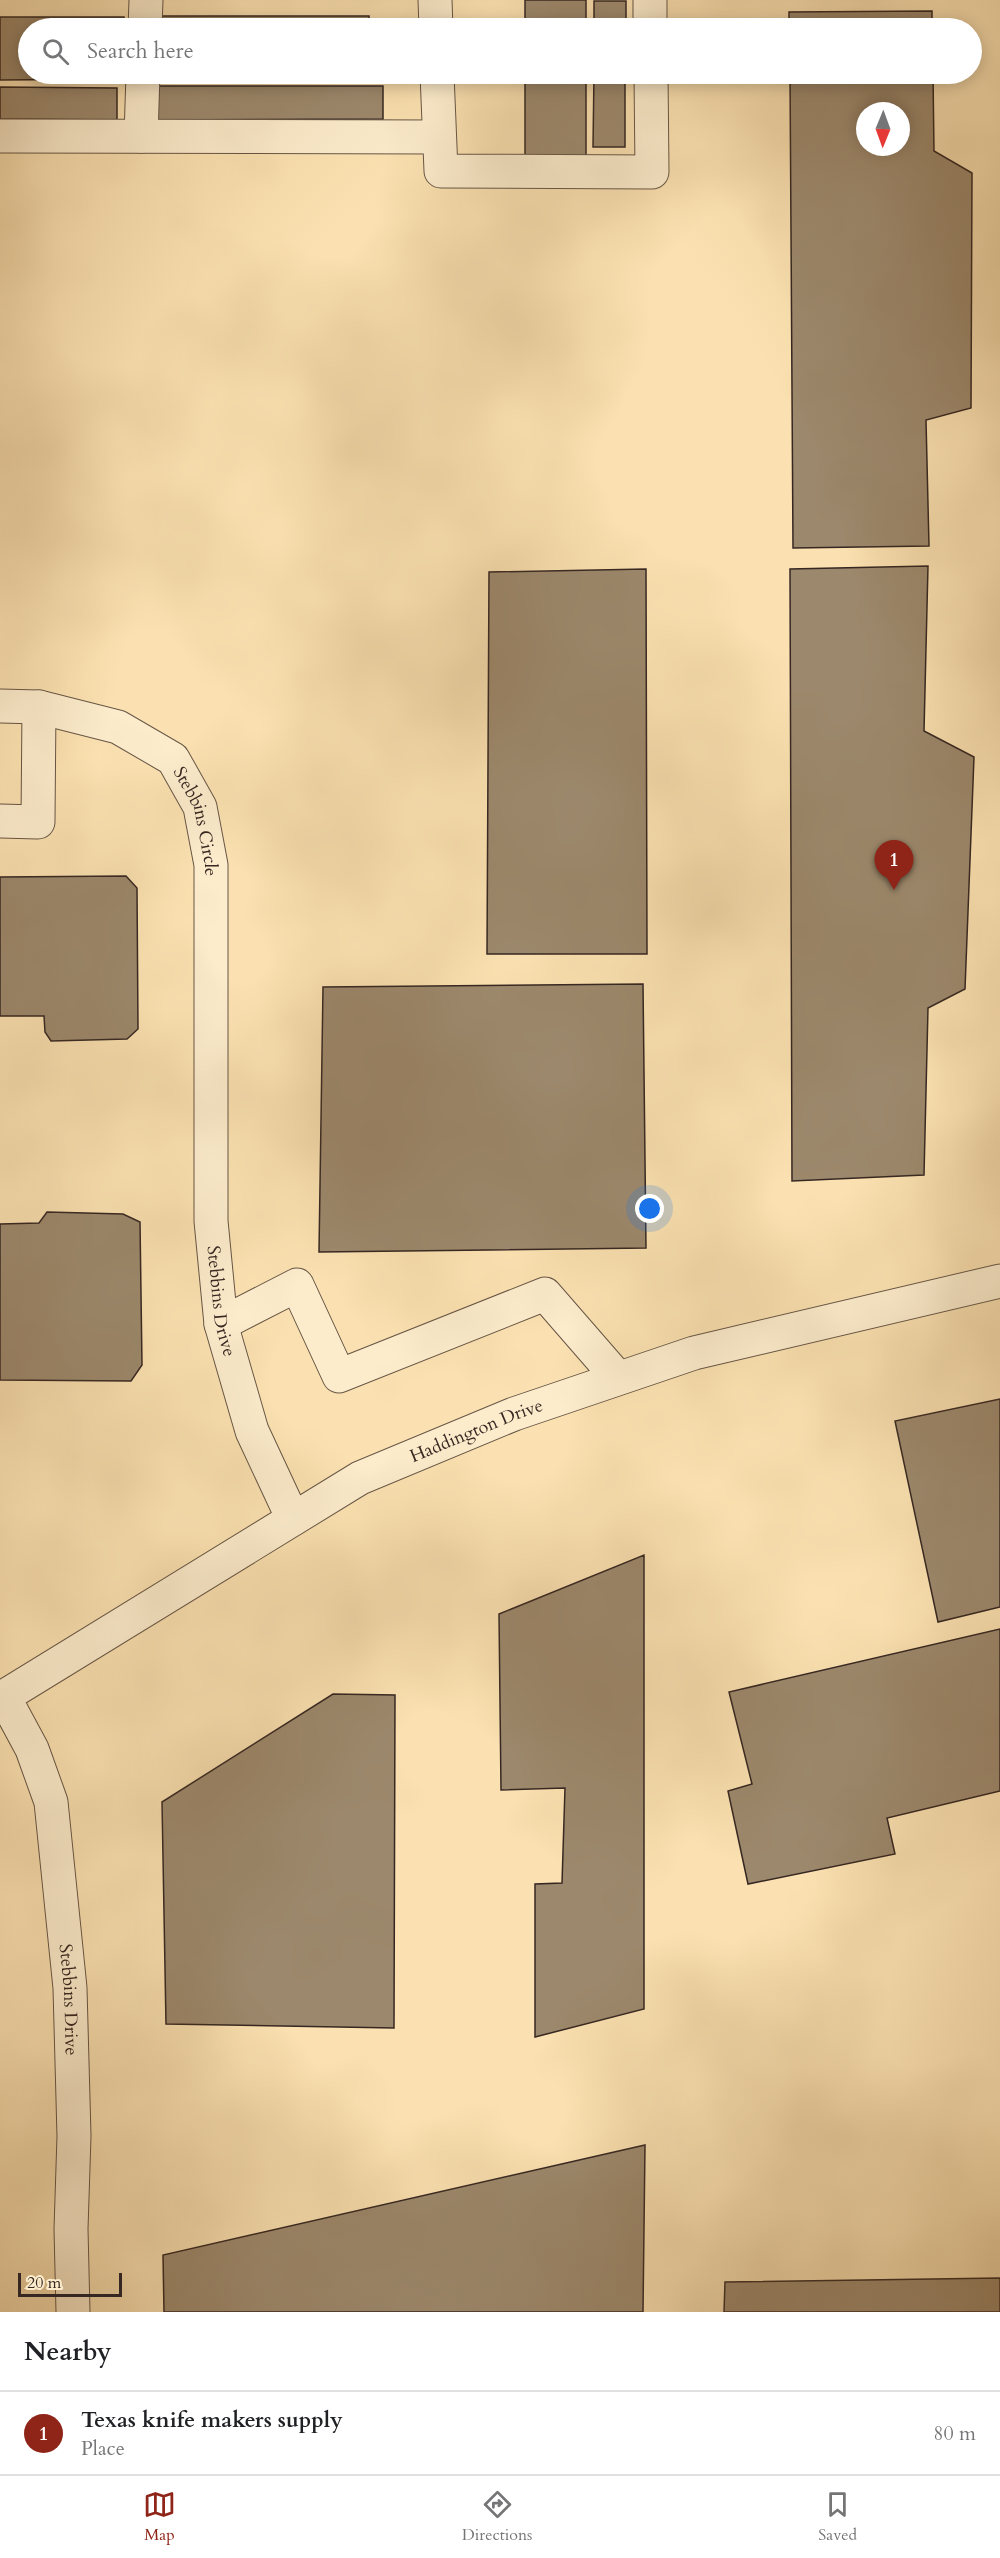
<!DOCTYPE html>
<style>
body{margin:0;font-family:Cardo,serif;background:#f6f6f6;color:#202124}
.compass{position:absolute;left:856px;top:102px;width:54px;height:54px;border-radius:50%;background:#fff;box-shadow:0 3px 15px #0003;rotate:181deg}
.scale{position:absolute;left:18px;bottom:15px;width:104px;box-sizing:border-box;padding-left:6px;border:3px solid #362722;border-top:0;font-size:16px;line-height:21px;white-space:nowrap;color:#362722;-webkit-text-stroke:4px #fceccc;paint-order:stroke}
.you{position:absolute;left:650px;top:1209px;width:21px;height:21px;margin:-15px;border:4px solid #fff;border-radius:50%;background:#1a73e8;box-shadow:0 0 0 9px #1a73e833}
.badge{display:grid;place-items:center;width:39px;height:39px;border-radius:50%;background:#8f2418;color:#fff;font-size:20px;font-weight:700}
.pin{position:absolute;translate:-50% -50px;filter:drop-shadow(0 2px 3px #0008)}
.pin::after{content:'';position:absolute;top:32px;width:21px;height:18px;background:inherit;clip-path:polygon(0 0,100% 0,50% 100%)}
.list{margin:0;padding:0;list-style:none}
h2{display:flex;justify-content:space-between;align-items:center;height:78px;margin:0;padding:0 24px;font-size:26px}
h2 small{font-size:20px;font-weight:400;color:#757577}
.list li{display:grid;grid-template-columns:39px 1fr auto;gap:18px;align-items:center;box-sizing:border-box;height:84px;padding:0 24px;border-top:2px solid #e0e0e0}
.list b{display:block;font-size:22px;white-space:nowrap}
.list p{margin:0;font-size:20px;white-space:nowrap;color:#757577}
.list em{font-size:20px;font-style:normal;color:#757577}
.icon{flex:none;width:33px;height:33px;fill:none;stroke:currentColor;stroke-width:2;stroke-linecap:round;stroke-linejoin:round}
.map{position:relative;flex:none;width:1000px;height:2312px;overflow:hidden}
.search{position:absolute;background:#fff;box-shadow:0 3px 15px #0003;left:18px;right:18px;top:18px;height:66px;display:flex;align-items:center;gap:15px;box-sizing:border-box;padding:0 21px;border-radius:33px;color:#757577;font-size:22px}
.sheet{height:162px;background:#fff}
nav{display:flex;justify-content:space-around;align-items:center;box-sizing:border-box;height:84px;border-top:2px solid #e0e0e0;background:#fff;font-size:16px;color:#757577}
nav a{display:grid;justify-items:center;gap:3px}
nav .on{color:#8f2418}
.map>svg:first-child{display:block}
.building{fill:#9c886c;stroke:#362722;stroke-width:1.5;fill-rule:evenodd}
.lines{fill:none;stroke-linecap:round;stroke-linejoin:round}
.minor-casing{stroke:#675646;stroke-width:35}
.minor{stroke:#fceccc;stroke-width:33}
.labels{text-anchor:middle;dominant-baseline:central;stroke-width:6;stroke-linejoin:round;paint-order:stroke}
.street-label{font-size:18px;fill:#362722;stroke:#fceccc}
</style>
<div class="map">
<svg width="1000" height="2312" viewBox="0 0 1000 2312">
<rect width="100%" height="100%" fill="#fbe1b1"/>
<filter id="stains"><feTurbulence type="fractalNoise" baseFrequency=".00333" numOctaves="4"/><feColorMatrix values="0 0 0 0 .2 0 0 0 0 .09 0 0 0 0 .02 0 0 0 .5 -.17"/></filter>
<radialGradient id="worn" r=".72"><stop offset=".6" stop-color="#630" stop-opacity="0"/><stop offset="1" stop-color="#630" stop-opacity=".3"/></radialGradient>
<path class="building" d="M525 0H586V28H525Z
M594 1H626V28H594Z
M932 11V28H789V12Z
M151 16H369V28H151Z
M0 17H124V28H28V74H124V79L0 80Z
M151 74H369V80H151Z
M525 74H586V158H525Z
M594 74H625V147H593Z
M790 74H933L934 151 972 173 971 408 926 420 929 546 793 548ZM865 111H901V147H865Z
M156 86H383V119L156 120Z
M0 87 117 88V120L0 119Z
M928 566 924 731 974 757 965 989 928 1008 924 1175 792 1181 790 569Z
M646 569 647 954H487L489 572Z
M126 876 137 888 138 1029 127 1039 51 1041 45 1032 44 1016H0V877Z
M643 984 646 1248 319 1252 323 987Z
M47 1212 123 1214 140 1222 142 1365 131 1381 0 1380V1224L39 1223Z
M1000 1399V1607L938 1622 895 1421Z
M644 1555V2009L535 2037V1884L562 1883 565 1788 501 1790 499 1614Z
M1000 1629V1791L887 1818 895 1854 748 1884 728 1791 752 1784 729 1692Z
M333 1694 395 1695 394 2028 166 2024 162 1802Z
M645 2145 643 2312H164L163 2255Z
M1000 2278V2312H724L725 2282Z"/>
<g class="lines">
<g class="minor-casing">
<g id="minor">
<path d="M435 0 436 28"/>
<path d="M650 0V28"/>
<path d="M145 28 146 0"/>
<path d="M437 74 441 171 652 172 651 74"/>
<path d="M0 136 438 137"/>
<path d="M141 136 143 74"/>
<path id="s1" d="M0 706 39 707 118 727 173 759 200 807 211 865V1221L221 1324 252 1431 293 1519"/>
<path d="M0 821 38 822 39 707"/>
<path d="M221 1324 297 1285 339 1376 545 1294 618 1378"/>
<path id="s2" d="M4 1697 32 1749 51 1802 70 1988 74 2136 71 2229 73 2312"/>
<path id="s3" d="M0 1699 360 1478 514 1414 694 1353 1000 1281"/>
</g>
</g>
<use href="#minor" class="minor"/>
</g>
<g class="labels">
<g class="street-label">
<text stroke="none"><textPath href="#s1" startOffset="252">Stebbins Circle</textPath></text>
<text stroke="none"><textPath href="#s1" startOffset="735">Stebbins Drive</textPath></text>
<text stroke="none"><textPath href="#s3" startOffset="548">Haddington Drive</textPath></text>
<text stroke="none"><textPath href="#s2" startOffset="314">Stebbins Drive</textPath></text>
</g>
</g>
<rect width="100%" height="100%" filter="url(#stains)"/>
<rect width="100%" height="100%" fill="url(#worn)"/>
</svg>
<svg class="compass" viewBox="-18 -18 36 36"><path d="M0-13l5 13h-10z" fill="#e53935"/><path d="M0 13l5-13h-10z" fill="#757577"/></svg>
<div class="scale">20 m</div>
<div class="you"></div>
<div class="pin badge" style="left:894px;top:890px">1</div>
<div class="search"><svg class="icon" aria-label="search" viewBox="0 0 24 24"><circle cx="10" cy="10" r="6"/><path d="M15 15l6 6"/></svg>Search here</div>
</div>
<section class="sheet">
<h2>Nearby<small></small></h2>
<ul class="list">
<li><span class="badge">1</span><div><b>Texas knife makers supply</b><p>Place</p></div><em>80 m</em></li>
</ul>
</section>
<nav>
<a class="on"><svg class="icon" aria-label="map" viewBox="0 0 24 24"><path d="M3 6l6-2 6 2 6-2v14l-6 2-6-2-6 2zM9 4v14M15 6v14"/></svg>Map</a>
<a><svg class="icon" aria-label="directions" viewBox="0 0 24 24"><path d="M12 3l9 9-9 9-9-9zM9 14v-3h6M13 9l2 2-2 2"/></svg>Directions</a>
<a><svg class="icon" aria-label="saved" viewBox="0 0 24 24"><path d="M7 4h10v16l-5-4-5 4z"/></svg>Saved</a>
</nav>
